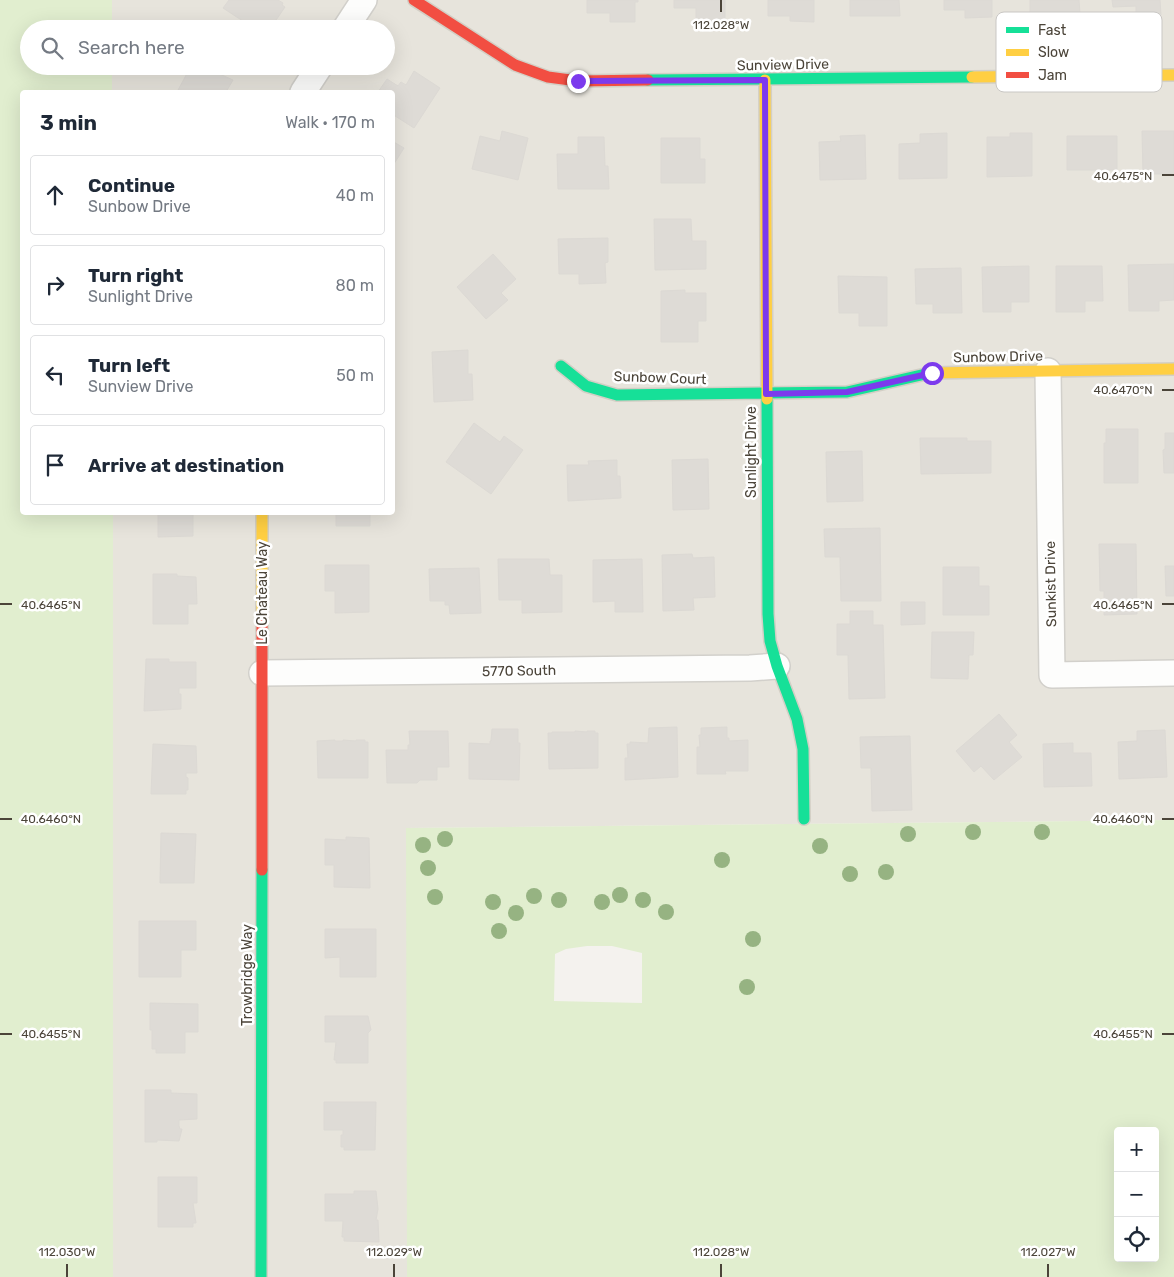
<!DOCTYPE html>
<meta charset="utf-8">
<style>
body{margin:0;font-family:Rubik,sans-serif;background:#f2f2f3;color:#1f2937}
.controls{position:absolute;right:15px;bottom:15px;display:grid;overflow:hidden;border-radius:5px;box-shadow:0 5px 20px #0002}
.controls button{width:45px;height:45px;display:grid;place-items:center;padding:0;border:0;border-bottom:1px solid #e0e1e3;background:#fff;color:#1f2937;font:25px sans-serif}
.stop{position:absolute;width:15px;height:15px;margin:-11px;border:4px solid #7c3aed;border-radius:50%;background:#fff}
.stop.end{background:#7c3aed;border-color:#fff;box-shadow:0 1px 5px #0008}
.list{margin:0;padding:0;list-style:none}
h2{display:flex;justify-content:space-between;align-items:center;height:65px;margin:0;padding:0 20px;font-size:21px}
h2 small{font-size:16px;font-weight:400;color:#747a83}
.list li{display:grid;grid-template-columns:32px 1fr auto;gap:15px;align-items:center;box-sizing:border-box;height:80px;margin:0 10px 10px;padding:0 10px;border:1px solid #e0e1e3;border-radius:5px}
.list b{display:block;font-size:19px;white-space:nowrap}
.list p{margin:0;font-size:16px;white-space:nowrap;color:#747a83}
.list em{font-size:16px;font-style:normal;color:#747a83}
.icon{flex:none;width:28px;height:28px;fill:none;stroke:currentColor;stroke-width:2;stroke-linecap:round;stroke-linejoin:round}
.map{position:relative;flex:none;width:1174px;height:1277px;overflow:hidden}
.search{position:absolute;background:#fff;box-shadow:0 5px 20px #0002;left:20px;top:20px;width:375px;height:55px;display:flex;align-items:center;gap:12px;box-sizing:border-box;padding:0 18px;border-radius:28px;color:#747a83;font-size:19px}
.panel{position:absolute;background:#fff;box-shadow:0 5px 20px #0002;left:20px;top:90px;width:375px;height:425px;border-radius:5px}
.map>svg:first-child{display:block}
.residential{fill:#e7e4dc}
.green{fill:#e1eecf;fill-rule:evenodd}
.building{fill:#dedbd6;stroke:#dcd9d4}
.lines{fill:none;stroke-linecap:round;stroke-linejoin:round}
.street-casing{stroke:#d2d0cb;stroke-width:28}
.fast-casing{stroke:#d3cfc5;stroke-width:14}
.slow-casing{stroke:#d3cfc5;stroke-width:14}
.jam-casing{stroke:#d3cfc5;stroke-width:14}
.street{stroke:#fdfdfc;stroke-width:25}
.fast{stroke:#16e098;stroke-width:11}
.slow{stroke:#ffcf43;stroke-width:11}
.jam{stroke:#f24e42;stroke-width:11}
.tree{fill:#96b382}
.route{stroke:#7c3aed;stroke-width:6}
.ticks{fill:none;stroke:#4b4439;stroke-width:2}
.labels{text-anchor:middle;dominant-baseline:central;stroke-width:5;stroke-linejoin:round;paint-order:stroke}
.street-label{font-size:14px;fill:#4b4439;stroke:#fff}
.key{fill:#fff;stroke:#c9c7c4;stroke-width:1}
.key-label{font-size:14px;fill:#4b4439}
.ticks-label{font-size:12px;text-anchor:middle;fill:#4b4439;stroke:#fff;stroke-width:5;stroke-linejoin:round;paint-order:stroke}
</style>
<div class="map">
<svg width="1174" height="1277" viewBox="0 0 1174 1277">
<rect width="100%" height="100%" fill="#f4f2ee"/>
<path class="residential" d="M112 0H1174V820L407 828V1277H113V513L392 512V92H112V66H386V29H112Z"/>
<path class="green" d="M0 0H112V29H29V66H112V92H22V512L113 513V1277H0Z
M1174 820V1277H407L406 828ZM587 946H612L642 953V1003L554 1001 555 954 566 949ZM1118 1131H1155V1258H1118Z"/>
<path class="building" d="M229 0H278L283 3 282 5 285 7 270 29H255L223 8Z
M587 0H638V2H635V22H610V13H587Z
M674 0H725V22H696V8H674Z
M768 0H814V22L790 21V16H768Z
M850 0H899L900 16H850Z
M944 0H992V17L965 18V10H944Z
M1030 0H1079L1080 14 1030 15Z
M1112 0H1160L1161 15 1136 16V6L1113 7Z
M191 66H212L217 68 215 72 233 80 226 92H177Z
M414 71 440 88 414 128 392 114V92H378L387 79 398 86 401 82 406 85Z
M502 131 528 138 518 180 472 169 480 136 500 141Z
M1142 131H1174V174H1143Z
M947 133V178L899 179V144L920 143V134Z
M1010 133H1032V176L987 177V137H1010Z
M865 135 866 179 820 180 819 142 841 141 840 136Z
M1067 136H1117V170H1067Z
M578 137H604L605 166H608L609 189H558L557 154H578Z
M661 138H700V159H705V183H661Z
M392 141 404 148 392 167Z
M654 219H691L692 241H706V269L655 270Z
M608 238V262L605 263 606 283 579 284V274H559L558 239Z
M493 254 516 279 501 293 508 300 486 319 457 287Z
M1174 264V300L1159 301V311H1129L1128 265Z
M1029 266V302H1011V312H983L982 267Z
M1056 266H1102L1103 301H1085V312H1056Z
M961 268 962 313H933V304H916L915 269Z
M838 276 887 277V326H859V313H839Z
M685 290V293H706V321H698V342H661V291Z
M468 350V374H472L473 400 434 402 432 352Z
M474 423 500 442 504 436 523 450 491 494 446 462Z
M1106 429H1138V483H1104V443H1106Z
M1165 433H1174V473H1164L1163 450 1165 449Z
M920 438H967V441H991V473L921 474Z
M862 451 863 501 827 502 826 452Z
M708 459 709 509 673 510 672 460Z
M617 460V476H620L621 498 568 501 567 465H589L588 461Z
M158 512H193V536L158 537Z
M336 512H370V526H336Z
M880 528 881 601H841L840 557H825L824 529Z
M1099 544H1136L1137 614 1104 615V591H1100Z
M692 554 693 558 714 557 715 597 693 598 694 610 663 611 662 555Z
M498 559H549L550 575H562V612L522 613V600H499Z
M642 559 643 612H615V601L593 602V560Z
M325 565H369V612L335 613V591H325Z
M1165 566H1174V596H1166Z
M943 567H979V586H989V615H943Z
M479 568 481 613 450 614 449 605H445V601H430L429 569Z
M153 574H177V576L196 577 197 604H188V624H153Z
M901 602H925V624L901 625Z
M850 611H873V625H883L885 698 849 699 848 655H837V624H850Z
M932 632H974L973 655H969L968 679 931 678Z
M146 659H169V662H196V688H179V694H181V709L144 711Z
M999 714 1017 735 1009 742 1022 757 994 780 981 766 974 772 956 751Z
M677 727 678 777 625 780V758H628L627 744H630V742L648 743 649 728Z
M727 727V738H729V741L748 740V771H725L726 774H697V747H700L699 735H701V728Z
M492 729H518V743H520L519 780 469 779V743L490 744V741H491Z
M1165 730 1167 777 1119 779 1118 742 1137 741V731Z
M409 731H448L449 767H437V780H420L417 783H387L386 750H408V745H410Z
M575 731 587 732V731H595V733H598V768L549 769 548 733H552V732H575Z
M910 736 912 810 872 811 871 768H861L860 737Z
M335 740V741H343V740L356 741V740H365V742H368V778H318L317 741Z
M1073 743V753H1091L1092 786 1044 787 1043 744Z
M153 744 196 746 197 773H186V777L188 778V790H186V794H151Z
M161 833 196 834 194 883H160Z
M346 837 369 838 370 888 334 887V865H325V839L346 840Z
M139 921H196V950H181V977H139Z
M325 929H376V977H340V957L325 958Z
M150 1003 198 1004V1032H185V1053H156V1049H152V1030H150Z
M325 1016H368L371 1030 368 1033V1063H336V1060H334L336 1042H325Z
M145 1090H171V1093L197 1094V1119L179 1120V1126L180 1129H182L179 1141 157 1140V1142H145Z
M324 1102H376L375 1150H344V1147H341V1135H343V1130H324Z
M158 1177H197V1203H193L196 1223H193V1227H158Z
M354 1191H376L378 1209 376 1220H378L379 1242 344 1241V1237H342L343 1221H325V1194H354Z"/>
<g class="lines">
<g class="street-casing">
<path id="street" d="M345 29 364 0
M303 92 320 66
M1048 371 1052 675 1174 673
M262 673 750 668 777 666"/>
</g>
<g class="fast-casing">
<path id="fast" d="M648 80 972 77
M561 366 586 386 617 395 847 392 930 373
M767 399 768 614 770 641 777 666 797 719 803 749 804 819
M261 1277 262 870"/>
</g>
<g class="slow-casing">
<path id="slow" d="M972 77 1174 75
M765 80 767 399
M930 373 1174 369
M262 621V512"/>
</g>
<g class="jam-casing">
<path id="jam" d="M414 0 515 65 548 77 578 81 648 80
M262 870V621"/>
</g>
<use href="#street" class="street"/>
<use href="#fast" class="fast"/>
<use href="#slow" class="slow"/>
<use href="#jam" class="jam"/>
</g>
<g class="tree">
<circle cx="973" cy="832" r="8"/>
<circle cx="1042" cy="832" r="8"/>
<circle cx="908" cy="834" r="8"/>
<circle cx="445" cy="839" r="8"/>
<circle cx="423" cy="845" r="8"/>
<circle cx="820" cy="846" r="8"/>
<circle cx="722" cy="860" r="8"/>
<circle cx="428" cy="868" r="8"/>
<circle cx="886" cy="872" r="8"/>
<circle cx="850" cy="874" r="8"/>
<circle cx="620" cy="895" r="8"/>
<circle cx="534" cy="896" r="8"/>
<circle cx="435" cy="897" r="8"/>
<circle cx="559" cy="900" r="8"/>
<circle cx="643" cy="900" r="8"/>
<circle cx="493" cy="902" r="8"/>
<circle cx="602" cy="902" r="8"/>
<circle cx="666" cy="912" r="8"/>
<circle cx="516" cy="913" r="8"/>
<circle cx="499" cy="931" r="8"/>
<circle cx="753" cy="939" r="8"/>
<circle cx="747" cy="987" r="8"/>
</g>
<g class="lines">
<path class="route" d="M578 81 765 80 766 394 847 392 932 373"/>
</g>
<path class="ticks" d="M721 0V12M1162 175H1174M1162 390H1174M0 604H12M1162 604H1174M0 819H12M1162 819H1174M0 1034H12M1162 1034H1174M67 1264V1277M394 1264V1277M721 1264V1277M1048 1264V1277"/>
<g class="labels">
<g class="street-label">
<text transform="translate(783 65) rotate(-1)">Sunview Drive</text>
<text transform="translate(998 357) rotate(-1)">Sunbow Drive</text>
<text transform="translate(660 378) rotate(2)">Sunbow Court</text>
<text transform="translate(751 452) rotate(-90)">Sunlight Drive</text>
<text transform="translate(1051 584) rotate(-91)">Sunkist Drive</text>
<text transform="translate(262 593) rotate(-90)">Le Chateau Way</text>
<text transform="translate(519 671) rotate(-1)">5770 South</text>
<text transform="translate(247 975) rotate(-90)">Trowbridge Way</text>
</g>
</g>
<rect x="996" y="12" width="166" height="80" rx="8" class="key"/>
<rect x="1006" y="27" width="23" height="6" fill="#16e098"/>
<rect x="1006" y="49" width="23" height="7" fill="#ffcf43"/>
<rect x="1006" y="72" width="23" height="6" fill="#f24e42"/>
<g class="key-label">
<text x="1038" y="35">Fast</text>
<text x="1038" y="57">Slow</text>
<text x="1038" y="80">Jam</text>
</g>
<g class="ticks-label">
<text x="721" y="29">112.028°W</text>
<text x="1123" y="180">40.6475°N</text>
<text x="1123" y="394">40.6470°N</text>
<text x="51" y="609">40.6465°N</text>
<text x="1123" y="609">40.6465°N</text>
<text x="51" y="823">40.6460°N</text>
<text x="1123" y="823">40.6460°N</text>
<text x="51" y="1038">40.6455°N</text>
<text x="1123" y="1038">40.6455°N</text>
<text x="67" y="1256">112.030°W</text>
<text x="394" y="1256">112.029°W</text>
<text x="721" y="1256">112.028°W</text>
<text x="1048" y="1256">112.027°W</text>
</g>
</svg>
<div class="controls">
<button>+</button>
<button>−</button>
<button><svg class="icon" aria-label="locate" viewBox="0 0 24 24"><circle cx="12" cy="12" r="6"/><path d="M12 2v4M12 18v4M2 12h4M18 12h4"/></svg></button>
</div>
<div class="stop" style="left:932px;top:373px"></div>
<div class="stop end" style="left:578px;top:81px"></div>
<div class="search"><svg class="icon" aria-label="search" viewBox="0 0 24 24"><circle cx="10" cy="10" r="6"/><path d="M15 15l6 6"/></svg>Search here</div>
<section class="panel">
<h2>3 min<small>Walk · 170 m</small></h2>
<ul class="list">
<li><svg class="icon" aria-label="ahead" viewBox="0 0 24 24"><path d="M12 20V5M6 11l6-6 6 6"/></svg><div><b>Continue</b><p>Sunbow Drive</p></div><em>40 m</em></li>
<li><svg class="icon" aria-label="right" viewBox="0 0 24 24"><path d="M7 20v-9h11M14 6l5 5-5 5"/></svg><div><b>Turn right</b><p>Sunlight Drive</p></div><em>80 m</em></li>
<li><svg class="icon" aria-label="left" viewBox="0 0 24 24"><path d="M17 20v-9H6M10 6l-5 5 5 5"/></svg><div><b>Turn left</b><p>Sunview Drive</p></div><em>50 m</em></li>
<li><svg class="icon" aria-label="arrive" viewBox="0 0 24 24"><path d="M6 21V4h12l-3 4 3 4H6"/></svg><div><b>Arrive at destination</b></div></li>
</ul>
</section>
</div>
